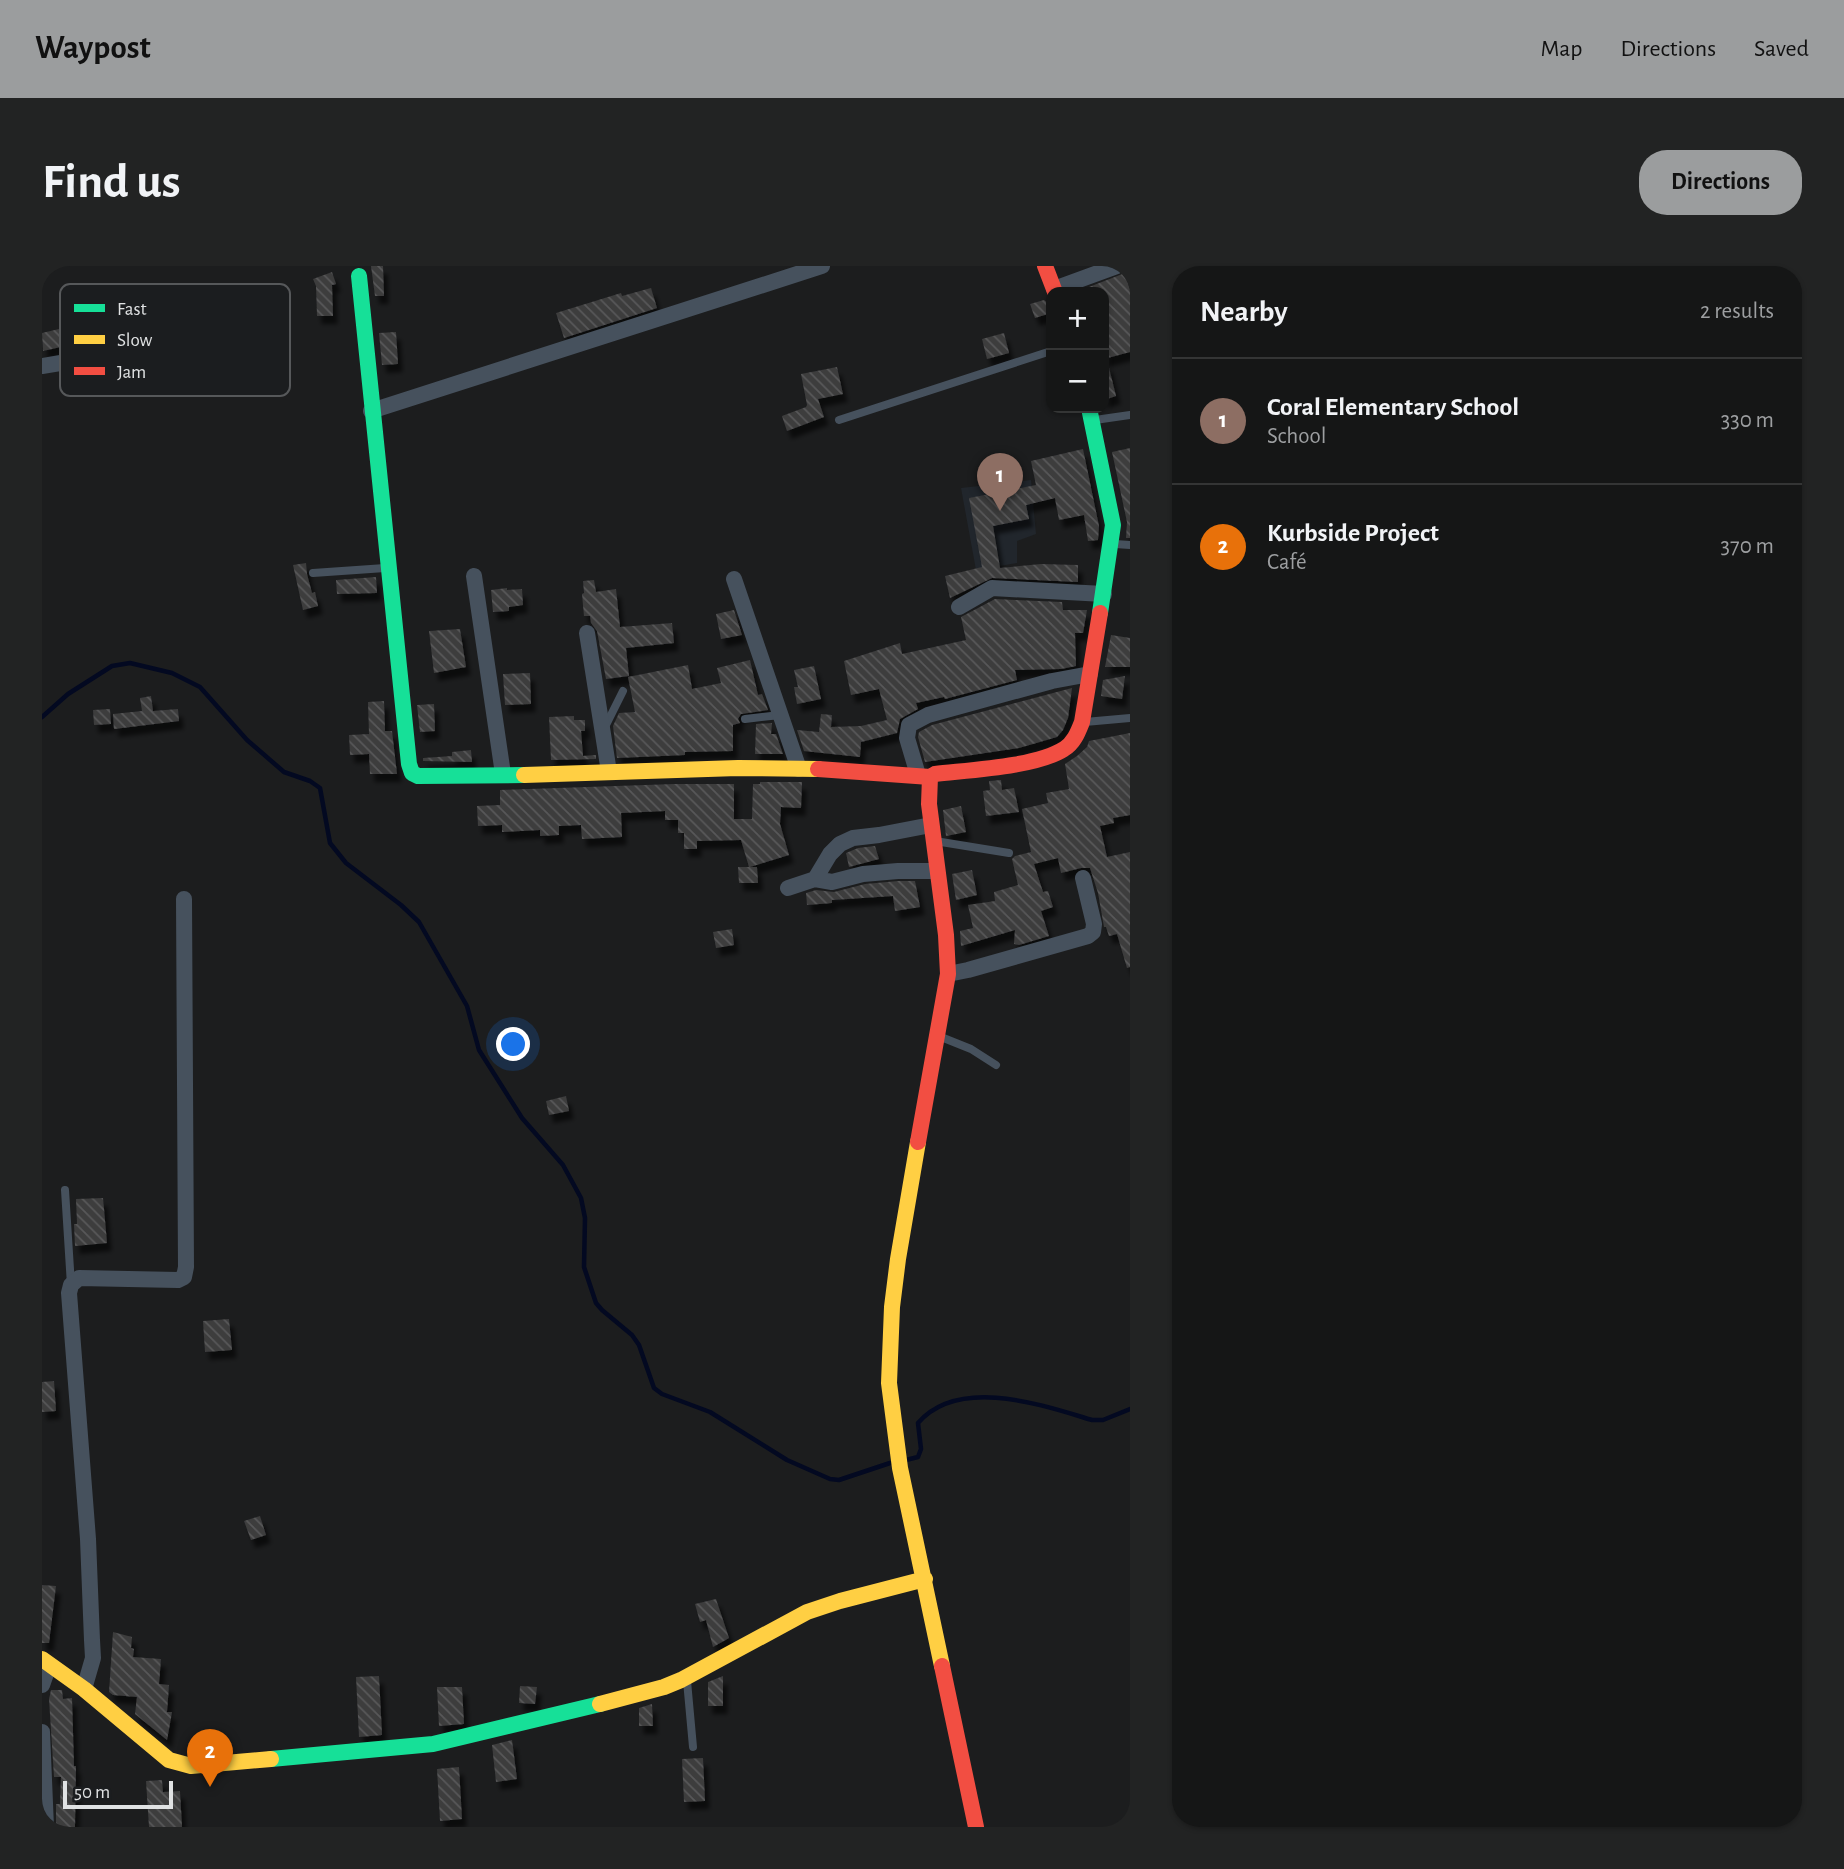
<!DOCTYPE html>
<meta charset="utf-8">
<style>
body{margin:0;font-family:"Alegreya Sans",sans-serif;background:#222323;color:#f1f3f6}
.controls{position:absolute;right:21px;top:21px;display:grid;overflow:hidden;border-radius:14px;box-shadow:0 2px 5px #0004}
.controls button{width:63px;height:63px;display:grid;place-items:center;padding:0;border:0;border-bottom:2px solid #343535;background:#151616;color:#f1f3f6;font:35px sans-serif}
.scale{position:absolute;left:21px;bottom:18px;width:110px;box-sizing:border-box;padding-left:7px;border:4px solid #e0e2e3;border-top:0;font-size:19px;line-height:24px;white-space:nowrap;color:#e0e2e3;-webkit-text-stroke:5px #1b1d1f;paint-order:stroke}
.you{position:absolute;left:472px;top:779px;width:24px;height:24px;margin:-18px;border:5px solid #fff;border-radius:50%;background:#1a73e8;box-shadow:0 0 0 10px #1a73e833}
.badge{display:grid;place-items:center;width:46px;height:46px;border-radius:50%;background:#9b9d9e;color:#fff;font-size:23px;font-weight:700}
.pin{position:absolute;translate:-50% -58px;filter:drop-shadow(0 2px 4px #0008)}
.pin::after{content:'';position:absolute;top:37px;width:24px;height:21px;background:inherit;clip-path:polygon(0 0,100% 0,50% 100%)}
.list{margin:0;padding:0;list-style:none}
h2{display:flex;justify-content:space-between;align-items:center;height:91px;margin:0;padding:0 28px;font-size:30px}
h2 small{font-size:23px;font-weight:400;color:#9d9fa1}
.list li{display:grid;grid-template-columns:46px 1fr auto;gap:21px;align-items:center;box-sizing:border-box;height:126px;padding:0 28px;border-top:2px solid #343535}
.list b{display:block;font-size:26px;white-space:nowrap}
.list p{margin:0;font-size:23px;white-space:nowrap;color:#9d9fa1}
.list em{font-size:23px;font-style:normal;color:#9d9fa1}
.map{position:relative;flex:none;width:1088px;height:1561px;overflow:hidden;border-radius:28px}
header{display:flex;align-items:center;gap:42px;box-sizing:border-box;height:98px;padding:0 35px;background:#9b9d9e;color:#111}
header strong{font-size:33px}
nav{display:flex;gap:38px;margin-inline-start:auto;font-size:24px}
.intro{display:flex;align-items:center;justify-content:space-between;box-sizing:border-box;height:168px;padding:0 42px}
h1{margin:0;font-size:49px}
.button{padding:18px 32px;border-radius:28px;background:#9b9d9e;color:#111;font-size:24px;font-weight:700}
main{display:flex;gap:42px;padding:0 42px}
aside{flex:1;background:#151616;border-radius:28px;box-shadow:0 2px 5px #0004}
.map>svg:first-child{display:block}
.built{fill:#21262c}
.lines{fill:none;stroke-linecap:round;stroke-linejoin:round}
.stream{stroke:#030921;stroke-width:4.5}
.building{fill:url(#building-back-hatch);filter:url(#shadow)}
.lane{stroke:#46515d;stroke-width:8}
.street{stroke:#46515d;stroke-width:16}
.fast{stroke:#16e098;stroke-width:16}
.slow{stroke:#ffcf43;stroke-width:16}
.jam{stroke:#f24e42;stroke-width:16}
.key{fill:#1b1d1f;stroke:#56585a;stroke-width:2}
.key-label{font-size:19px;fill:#e0e2e3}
</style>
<header>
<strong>Waypost</strong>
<nav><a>Map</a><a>Directions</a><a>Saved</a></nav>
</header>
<div class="intro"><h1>Find us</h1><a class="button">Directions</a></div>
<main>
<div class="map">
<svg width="1088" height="1561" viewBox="0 0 1088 1561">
<defs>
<pattern id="building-back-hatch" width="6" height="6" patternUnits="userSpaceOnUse" patternTransform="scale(1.75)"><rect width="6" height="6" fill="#3c3c3d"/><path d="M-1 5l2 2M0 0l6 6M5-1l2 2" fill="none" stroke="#585859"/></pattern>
<filter id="shadow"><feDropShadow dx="4.5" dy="8" stdDeviation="2" flood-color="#0009"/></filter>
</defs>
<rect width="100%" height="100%" fill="#1c1d1e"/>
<path class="built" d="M989 214 994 268 975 275V297L934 304 919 222Z"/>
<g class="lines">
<path class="stream" d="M0 451 26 428 70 400 88 397 130 407 158 421 205 474 242 506 268 515 278 522 288 577 304 597 359 639 377 656 425 740 437 784 480 852 521 899 539 932 543 952 542 1001 554 1037 560 1044 590 1069 597 1079 612 1122 620 1128 668 1146 745 1194 788 1213 797 1214 848 1197
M864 1194 876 1191 879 1183 876 1157C917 1110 1000 1139 1050 1154H1061L1088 1143"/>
</g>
<path class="building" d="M329 0H341L342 30H333Z
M290 6 294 18 290 19 291 50H275L274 20 271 13Z
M1083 7 1088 23V86L1062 93V26H1034Z
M609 22 615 42 522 72 514 47 579 27 580 30Z
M1002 34 1008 39 1009 47 993 52 988 38Z
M77 49 78 57 86 55 90 83 56 88 54 73 1 85 0 67 34 59 35 64 67 58 66 50Z
M354 66 356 98 340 99 337 67Z
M962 67 967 87 945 93 940 73Z
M1066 98 1074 130 1062 134V99Z
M795 101 801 128 776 133 782 151 745 165 740 150 764 141 765 139 759 108Z
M1088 182V272H1084L1085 256 1070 186Z
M1041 183 1057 260 1056 274 1046 275 1042 249 1017 254 1013 232 984 239 987 253 951 260 958 302 999 298 1036 299V316L950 312 908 332 903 310 940 301 927 232 994 219 989 195Z
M264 297 265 308 270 327 273 326 276 340 261 344 251 299Z
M334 311 335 327 295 328 294 314Z
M552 314 554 326 574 323 578 361 630 357 632 377 584 382 587 410 564 413 555 365 549 357 548 350H542L540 328 542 327 541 315Z
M465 322V324L480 323 481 339 467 341V345L451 346 449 324Z
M953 333 1020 336 1021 344H1045L1041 367H1033L1034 400 1019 403 973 404 975 414 903 433 902 431 874 437 876 443 858 453 855 467 819 476 818 491 762 485 755 464 777 466 779 448 790 449 789 461 819 460 845 454 837 423 809 429 802 395 858 377 860 388 924 374 919 351Z
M692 344 700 369 679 373 674 348Z
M418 363 424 401 392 407 387 365Z
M1069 369 1088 372V401H1063Z
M708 394 716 429 720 428 726 444 699 448 696 453 698 457 691 459V485L643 486V489L575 492 571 460 577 447 593 446 586 411 646 399 650 423 679 417 675 402Z
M772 400 779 433 755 438 752 421H756L752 404Z
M488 407 489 438 463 439 461 408Z
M1083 410 1080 433 1059 430 1061 414Z
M1030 422 1026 452 1021 464 1015 471 977 482 883 496 876 471 877 466 890 459Z
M109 430 111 445 136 443 137 455 72 463 71 448 100 445 98 432Z
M342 435 343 465H350L355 508H328L327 488 308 489 307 469 327 468 326 436Z
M392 438 393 465 378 466 375 439Z
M68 443 69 458 52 459 51 444Z
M532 450V454H543V465H539L541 490 554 489V493L509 494 507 451Z
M730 457 729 468H734L741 488H713L714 458Z
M1088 467V549L1071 552 1072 557 1058 560 1065 591 1088 586V701L1085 702 1075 668 1067 670 1064 661H1062L1056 627 1048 602H1039L1019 607 1016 592 992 598 1001 626 1006 625 1011 641 999 645 1007 670 977 679 972 678 973 664 919 680 918 665 931 662 926 639 953 635 952 626 976 619 970 593 973 590 989 586 980 543 1006 537 1004 527 1027 523 1023 498 1035 490 1045 481 1047 475Z
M429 484 430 496 381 495V492L410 490V486Z
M959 514 960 524 972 522 977 546 944 550 941 525 948 524 947 515Z
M718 516H760L759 542 739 541 738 558 747 589 708 601H715L716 617H697L696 601H707L699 574 655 575V583H642V567H636V554H623V545L579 547 580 571 540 573 539 559 517 560V569L498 570V564L460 566V559L436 560 435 540 458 539V524L632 518H692V553H710L711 518H718Z
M919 540 924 566 904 570 901 544Z
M833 580 837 593 807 601 804 587 816 582Z
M930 604 935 629 914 634 910 608Z
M856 615H873L878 641 853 645 851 630 790 634V637L765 639 764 627 774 624 792 626 823 618Z
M690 663 692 679 674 682 671 666Z
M524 830 527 845 507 849 504 835Z
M61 932 65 977 33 980 32 958H35L34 933Z
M187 1053 190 1084 163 1086 161 1055Z
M12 1115 14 1145 0 1146V1116Z
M218 1250 224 1269 209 1274 202 1255Z
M0 1319 14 1320 7 1377H0Z
M674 1333 687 1372 671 1381 664 1354 658 1356 653 1338Z
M71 1366 90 1371 89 1382 92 1383 91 1391 119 1393 117 1418 127 1419 125 1446H130L125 1474 93 1448 95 1431 71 1429 67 1426Z
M337 1410 340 1469 317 1471 314 1411Z
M681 1410V1440H666V1416Z
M478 1420 495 1421 493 1438 477 1437Z
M395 1421H420L422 1458 397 1460Z
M9 1424H20L21 1433 30 1432 32 1500H34L33 1561H14V1538H18L19 1511H12L7 1433Z
M610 1438 611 1460H597V1442Z
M470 1474 475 1513 454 1516 450 1479Z
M661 1492 663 1535 642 1536 640 1493Z
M417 1501 420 1553 398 1555 395 1503Z
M120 1514 121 1526 138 1525 140 1561H107L104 1515Z"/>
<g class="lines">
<path class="lane" d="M797 154 1009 85
M1053 154 1088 149
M1073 278 1088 279
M271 307 343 302
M703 453 738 449
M1043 456 1088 452
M563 461 581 425
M893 575 967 587
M899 771 929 783 954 799
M23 924 29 1019
M645 1415 651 1481"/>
<path class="street" d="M1012 23 1075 0
M0 100 42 93
M329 145 780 0
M432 310 461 508
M692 313 757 503
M917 341 950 322 1062 328
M545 367 567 506
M876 509 865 472 867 459 886 449 1010 415 1048 408
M773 613 788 588 798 578 811 572 837 569 889 559
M746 622 773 613 790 616 821 608 856 605H895
M906 708 926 704 1046 670 1051 666 1052 658 1041 612
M0 1419 7 1399
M42 1423 51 1392 50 1374 46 1273 27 1027 29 1019 37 1012 136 1014 142 1011 144 1001 142 633
M0 1466 4 1561"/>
<path class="fast" d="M317 10 367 498 370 507 376 510 482 509
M1047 142 1071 259 1058 347
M229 1493 391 1478 558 1438"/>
<path class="slow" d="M482 509 696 502 776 503
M876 876 856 993 850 1041 847 1117 858 1202 900 1400
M0 1393 42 1423 127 1494 149 1500 229 1493
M558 1438 622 1421 639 1414 765 1346 798 1335 883 1313"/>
<path class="jam" d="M1003 0 1013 26
M776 503 888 511 893 508C927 504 994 501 1022 483 1032 477 1036 466 1040 456L1058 347
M876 876 906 708 904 669 887 538 888 511
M900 1400 934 1561"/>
</g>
<rect x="18" y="18" width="230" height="112" rx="10" class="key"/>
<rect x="32" y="38" width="31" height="8" fill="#16e098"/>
<rect x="32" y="69" width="31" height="9" fill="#ffcf43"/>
<rect x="32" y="101" width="31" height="8" fill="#f24e42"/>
<g class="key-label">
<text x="75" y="49">Fast</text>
<text x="75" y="80">Slow</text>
<text x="75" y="112">Jam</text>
</g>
</svg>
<div class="controls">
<button>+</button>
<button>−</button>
</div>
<div class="scale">50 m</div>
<div class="you"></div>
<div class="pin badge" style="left:958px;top:245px;background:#8d6e63">1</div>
<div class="pin badge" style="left:168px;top:1521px;background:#e8710a">2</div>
</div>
<aside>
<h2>Nearby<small>2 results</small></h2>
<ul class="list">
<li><span class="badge" style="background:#8d6e63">1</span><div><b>Coral Elementary School</b><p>School</p></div><em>330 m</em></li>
<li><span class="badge" style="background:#e8710a">2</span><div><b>Kurbside Project</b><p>Café</p></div><em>370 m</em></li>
</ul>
</aside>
</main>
